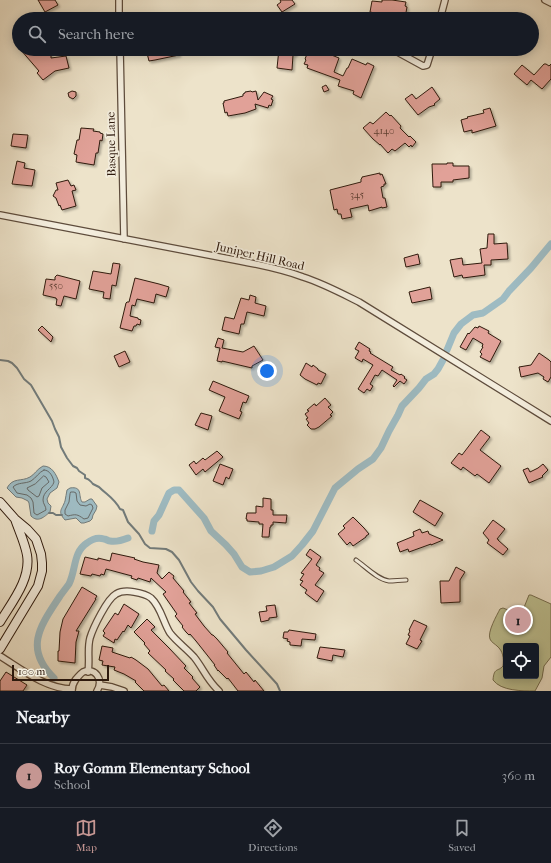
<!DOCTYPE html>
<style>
body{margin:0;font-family:"IM FELL French Canon",serif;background:#20242c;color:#f1f3f6}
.controls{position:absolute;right:12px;bottom:12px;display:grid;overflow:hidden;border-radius:4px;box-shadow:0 2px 10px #0003}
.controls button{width:36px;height:36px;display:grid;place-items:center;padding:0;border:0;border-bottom:1px solid #363941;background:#171b24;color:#f1f3f6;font:20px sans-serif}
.scale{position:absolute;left:12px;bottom:10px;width:97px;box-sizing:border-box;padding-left:4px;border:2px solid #2f1a0d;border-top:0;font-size:11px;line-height:14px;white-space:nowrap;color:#2f1a0d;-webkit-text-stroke:3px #f3eddd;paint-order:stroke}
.you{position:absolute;left:267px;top:371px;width:14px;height:14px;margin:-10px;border:3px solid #fff;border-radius:50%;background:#1a73e8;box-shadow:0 0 0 6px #1a73e833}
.badge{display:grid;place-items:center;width:26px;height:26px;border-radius:50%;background:#c59692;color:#111;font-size:13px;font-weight:700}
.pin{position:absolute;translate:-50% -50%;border:2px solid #fff;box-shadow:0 1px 4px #0006}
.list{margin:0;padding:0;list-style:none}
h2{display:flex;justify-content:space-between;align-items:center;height:52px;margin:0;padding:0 16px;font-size:17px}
h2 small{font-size:13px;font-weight:400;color:#9ea1a6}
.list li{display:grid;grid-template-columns:26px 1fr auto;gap:12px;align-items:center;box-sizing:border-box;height:64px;padding:0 16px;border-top:1px solid #363941}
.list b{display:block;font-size:15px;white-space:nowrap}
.list p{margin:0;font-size:13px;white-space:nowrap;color:#9ea1a6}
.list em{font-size:13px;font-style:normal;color:#9ea1a6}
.icon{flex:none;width:22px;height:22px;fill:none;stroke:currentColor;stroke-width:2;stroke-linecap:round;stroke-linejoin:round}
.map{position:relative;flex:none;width:551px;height:691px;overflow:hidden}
.search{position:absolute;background:#171b24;box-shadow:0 2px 10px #0003;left:12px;right:12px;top:12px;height:44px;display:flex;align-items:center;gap:10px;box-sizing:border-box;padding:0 14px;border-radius:22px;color:#9ea1a6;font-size:15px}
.sheet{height:116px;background:#171b24}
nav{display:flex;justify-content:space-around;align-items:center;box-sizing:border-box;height:56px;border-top:1px solid #363941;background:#171b24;font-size:11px;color:#9ea1a6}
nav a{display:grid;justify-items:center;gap:2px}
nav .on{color:#c59692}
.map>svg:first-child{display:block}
.green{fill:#bec293;stroke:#766e50;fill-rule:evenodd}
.water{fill:#9ebbc2;stroke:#727b7a}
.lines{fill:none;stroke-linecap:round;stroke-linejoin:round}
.shore{stroke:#666a68;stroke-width:1}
.stream{stroke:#727b7a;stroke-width:2}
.canal{stroke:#9ebbc2;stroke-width:7}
.building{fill:#e1a198;stroke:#2f1a0d;filter:url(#shadow)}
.lane-casing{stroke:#5e4c3c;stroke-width:5}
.street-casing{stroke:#5e4c3c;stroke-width:8}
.secondary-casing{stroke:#2f1a0d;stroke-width:10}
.lane{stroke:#f3eddd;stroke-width:3}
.street{stroke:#f3eddd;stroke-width:5.5}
.secondary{stroke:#f3eddd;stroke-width:8}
.labels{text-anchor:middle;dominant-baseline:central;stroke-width:3.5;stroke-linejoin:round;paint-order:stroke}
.number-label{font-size:10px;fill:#5c3c30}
.street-label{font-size:12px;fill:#2f1a0d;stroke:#f3eddd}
</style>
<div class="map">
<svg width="551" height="691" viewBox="0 0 551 691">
<defs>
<filter id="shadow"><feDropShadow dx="2" dy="2" stdDeviation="1" flood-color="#0004"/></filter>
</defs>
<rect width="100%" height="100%" fill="#ede3ca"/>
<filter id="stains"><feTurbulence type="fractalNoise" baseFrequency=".005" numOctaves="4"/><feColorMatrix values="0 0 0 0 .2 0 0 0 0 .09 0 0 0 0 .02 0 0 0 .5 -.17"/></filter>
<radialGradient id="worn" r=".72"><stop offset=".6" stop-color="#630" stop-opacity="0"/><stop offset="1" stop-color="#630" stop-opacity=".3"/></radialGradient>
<path class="green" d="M529 595H531L551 604V657L544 666 542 678 535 691C522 691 501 691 493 680 494 667 498 672 503 666 504 658 503 651 497 646 495 644 491 642 490 639 487 632 497 615 500 609L503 608 521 615ZM506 646H536V676H506Z"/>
<path class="water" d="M43 466C52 466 56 474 59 482L57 488 50 493 47 499 48 503 51 506 50 512C44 517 38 523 31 516L29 503 28 501 22 498 16 497 7 488C13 477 21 482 30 477 34 475 37 469 43 466Z
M70 488C83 486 78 496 82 502H85L90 499H92L97 506 96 510 93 515 92 519 90 521 84 523H81L76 518 65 520C57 511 62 510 65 501 66 497 66 494 67 490Z"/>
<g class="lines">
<path class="shore" d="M44 470C50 470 53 477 54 482 52 489 43 491 43 500 43 504 46 506 46 510L37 515 34 513 33 502 31 498 27 495 17 493 13 487C18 482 25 484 31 481 36 478 39 472 44 470Z
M44 476 46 477 49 482 42 488 39 496 37 497 28 490 27 488 35 484Z
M71 492H74L76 493 77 501 80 505 86 506 90 504 92 505 93 508 88 518 84 519C77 514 76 514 68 516L65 514V510L69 502 70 494Z"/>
<path class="stream" d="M0 360 8 361 12 363 17 368 24 379 31 385 52 421 55 429 59 437 61 447 67 458 73 466 77 468 79 471 85 475V478C90 479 90 481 93 484 95 485 97 486 99 487 107 495 114 498 120 509L123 510 128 522 139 534 145 544 150 548 166 549 172 552 179 560 191 582 198 591 213 607 220 619 246 650 277 684 280 691
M49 513H53L56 515H62"/>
<path class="canal" d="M447 350 454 333 461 324 473 315 483 313 503 299 509 291 531 268 551 244
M152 531 154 521 159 515 169 493 174 490H179L204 518 211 531 226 545 234 554 242 567 250 572 261 571 274 567 292 556 302 545 313 531 335 488 358 469 373 459 381 448 389 431 398 415 402 406 419 388 426 379 434 374 438 369 443 360
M54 678C23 648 41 625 60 596 63 592 66 588 69 584 76 570 73 552 87 543 92 539 98 537 104 539 106 539 108 541 110 541 115 542 123 540 128 538"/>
</g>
<path class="building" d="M38 0H55L58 5 45 12Z
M280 0H292L295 4 282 12 277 5 281 2Z
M382 0H392L406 2 405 6 407 7 405 18 404 17V19L380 18V14L370 12 372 1 382 2Z
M20 49H51L48 54 51 55V58L66 56 69 68 55 71 43 80 37 73 39 71Z
M146 49H178L179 55 155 60 149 61Z
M279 49 296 50 295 55H293L292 70 277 68Z
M309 49H314V51L324 54V52L339 58 334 72 343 76 347 68H348L352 59 366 65 367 63H368L374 66 361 98 353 94 354 91 338 86 340 80 307 68 308 65 304 64 306 60 305 59Z
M544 64H546L549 66 551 64V79L542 89 531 80 527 85 514 74 522 65 534 75Z
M326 85 329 90 324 92 322 87Z
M432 87 440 99 434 104 435 105 429 107 418 115 405 99 412 94 416 99Z
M72 91 76 92V96L73 99 69 97 68 93Z
M251 91 252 92 256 91 258 100 264 92 273 96 271 99 273 100 271 106 269 105 268 108 255 104 256 109 245 113 228 116 227 112 225 113 223 103H224V101L243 96V94L245 93V92Z
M490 108 496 126 472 133V130L464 132 461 120 468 118 467 117 484 113 483 110Z
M386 112 390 116 391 115 401 126 400 128 409 137 410 136 416 142 412 147 411 145 409 147 405 143 395 151 392 149 388 153 380 144V145L373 139 363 128 370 122 373 124Z
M81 128 94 129 93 131 100 132V133L103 134 102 141 100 140 98 153H96L94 165 76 162 77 155 74 154 77 140H79Z
M13 134 28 135 26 148 11 146Z
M17 161 25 163 24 168 35 170 32 186 12 184Z
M447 163H453V166H469V178L453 180V182H441V187H433L432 164H447Z
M380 173V175L382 174 386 184H384V186L381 187 383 198H385L387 207 382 208V207L369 211 368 205 350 209 352 217 342 219 341 214H338L337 209 334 210 330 190 361 182V179L362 178V177Z
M68 180 71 186 74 185 76 190 72 191 76 206 62 210 60 205 59 206 56 198 53 196 56 190H58L56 183Z
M488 234H494V244L507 243 508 259 491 260V265H484L485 275 463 278 462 275 454 277 450 260 462 258 463 265 482 263 480 249 487 248Z
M418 254 420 264 406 267 404 258Z
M113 263 120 264 116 286 112 285 110 299 103 298 104 292 89 289 93 271 111 274Z
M57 275 80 281 76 299 64 296 61 306 56 305 57 299H56V298L43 295 46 279 55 280V277Z
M135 278 159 284 169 287 166 297 156 294 154 303 137 299 135 306 132 305 130 316 138 318V319L141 320 140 325 137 324 136 326H134L132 331 120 328 126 303 127 302H129Z
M430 287 432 299 412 303 409 292Z
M250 295 256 297 255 303 266 306 264 316 247 312 244 324H241L239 334 222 330 225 317 234 319 241 298 249 300Z
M42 326 53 337 51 342 38 330Z
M479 326 489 331 488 333 501 341 490 362 480 357 482 354 480 352 483 347H482L483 344 473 338 466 350 460 347 468 333 469 334 475 327 478 328Z
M218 338 224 340 222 348 243 352 254 346 263 360 252 366V368L222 361V362L217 361 220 348 215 347Z
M359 342 370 349 369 351 371 352 370 353 393 367 391 370 400 375 401 374 405 377 404 378 407 380 404 384 400 381 394 387 393 386 397 380 382 370 378 376 375 375 370 384 373 386 370 391 367 389 364 393 358 389 373 365 363 359 362 362 355 358 359 351 355 349Z
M125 351 130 362 119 367 114 356Z
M539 353 549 360 551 362V377L548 382 543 379 544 377 538 373 521 377 519 367 531 365Z
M306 363 312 367 313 365 318 369V370L326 374 321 384 318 383 317 385 305 379 300 375Z
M213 381 249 396 246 403 243 402 240 411 242 412 239 419 219 411 225 397 209 390Z
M325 398 331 405 328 407 333 412 330 415 332 416 319 427 315 429H311L307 425 309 423 306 419 308 418 305 414 309 411 307 410 314 404H315L316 406Z
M201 413 212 416 208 430 195 425Z
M481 430 490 437 480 450 501 466 489 483 477 474 475 476 463 467 461 470 451 463 459 453 462 455Z
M217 451 223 457 205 472 203 469 196 475 189 465 194 461 196 464 203 458 205 460Z
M220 464 233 469 229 479 226 477 223 485 213 481Z
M543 464 548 470 542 476 543 477 529 483 523 470 528 468 530 472 538 468Z
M263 498 271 499V510H273V515H287L286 523 273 522V525H271V527H270L269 537H262L263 524H259V522L247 521V519H246L247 513H256V506L263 507Z
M420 500 443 513 435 526 413 512Z
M353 517 364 528 369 534 366 536V537L353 546 350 542 347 545 338 534 345 528 343 526Z
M493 520 505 529 497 539H498V540L508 549 503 555 487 543 489 540 483 533Z
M420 529 422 533 428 531 429 534 443 540 431 545V544L409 552 408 549 400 552 397 543 414 536 413 532Z
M310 549 321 557 316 565 320 568 319 570 324 573 315 585 324 591 317 602 305 593 307 590 300 585 303 581 300 580 304 574 301 573 312 559 306 555Z
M112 553 135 558 134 559 143 562 159 565 157 573 162 579 169 572 174 576 173 578 184 591 183 592 191 602 189 603 197 613 195 614 204 626 212 635H213L217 639 228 652 227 653 244 674 246 672 254 682 255 680 264 691H238L228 678 227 679 218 670V671L214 665H215L196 641 190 634 189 635 186 632 182 627 183 626 175 616 177 614 163 594 166 592 151 578 150 582 138 578 137 580 131 578 132 576 106 569 104 575 101 574 100 576 92 574 91 576 80 574 85 557 98 560V558L110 561Z
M456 567 465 572 460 580V602L441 603 440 581H449Z
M82 587 97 596 95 599H96L76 631H79L76 642 75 663 58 661V651H59L60 632 63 619Z
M124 604 139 614 131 628 128 625 124 632 123 631 117 640 115 639 114 643 103 636 105 633 103 631 115 613 118 615Z
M275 605 277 617 269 618V620L261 622 259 612 267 611 266 606Z
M147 619 155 627 151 630 169 648 186 666 184 668 193 677 192 678 200 687 196 691H184L173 680 174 679 165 671 166 670 148 653 150 651 144 644 145 643 134 632Z
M414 620 427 626 420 640 422 641 417 649 406 644 410 636 408 635 410 631 409 630Z
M289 630 316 634 315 640 302 639 301 646 290 645V642L287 641 288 639 283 638 284 632H288Z
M102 646 113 648 112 652 130 658 131 657 136 660 148 669 162 686 164 685 169 691H144L135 682 136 681 124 674 114 670 115 667 102 665 103 661 99 660Z
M320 647 345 650 343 657 333 655 332 661 317 658Z
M6 672 27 685 23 691H0V681Z"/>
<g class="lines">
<g class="lane-casing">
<path id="lane" d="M356 560C366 567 377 579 389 581 395 581 400 580 406 580"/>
</g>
<g class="street-casing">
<path id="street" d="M119 0V19
M545 0 551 3
M440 19 445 0
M120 49 124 239
M392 49 423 66 427 65 432 49
M0 215 240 261C261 265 282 269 303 277 322 283 341 293 359 302L551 421
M0 656C21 669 46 689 72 689
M88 672C90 661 87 649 90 638 93 628 107 599 116 594 121 591 128 591 134 592 140 593 146 594 151 598 161 607 163 622 170 633 177 642 186 648 194 657 203 668 207 680 219 691
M100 685 112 687 124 691
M72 691C72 686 73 683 76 679 78 677 80 674 83 672 95 667 104 679 97 691"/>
</g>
<g class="secondary-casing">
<path id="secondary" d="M0 502 15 519 27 529 36 539 41 554 42 563V571L38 586 0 649
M0 622C12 602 31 579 27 555 25 543 19 531 15 519"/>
</g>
<use href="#lane" class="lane"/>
<use href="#street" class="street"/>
<use href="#secondary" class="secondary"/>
</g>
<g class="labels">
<g class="number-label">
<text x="384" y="131">4140</text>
<text x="357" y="195">345</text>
<text x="56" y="286">550</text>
</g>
<g class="street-label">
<text transform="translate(111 144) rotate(-91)">Basque Lane</text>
<text transform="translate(260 256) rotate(13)">Juniper Hill Road</text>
</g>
</g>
<rect width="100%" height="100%" filter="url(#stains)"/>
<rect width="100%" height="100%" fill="url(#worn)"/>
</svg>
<div class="controls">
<button><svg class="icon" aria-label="locate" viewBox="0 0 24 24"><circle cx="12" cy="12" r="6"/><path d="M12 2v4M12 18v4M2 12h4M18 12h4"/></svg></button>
</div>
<div class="scale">100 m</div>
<div class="you"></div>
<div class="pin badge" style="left:518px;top:620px">1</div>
<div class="search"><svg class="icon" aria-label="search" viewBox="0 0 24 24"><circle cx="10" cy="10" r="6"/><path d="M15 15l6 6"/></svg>Search here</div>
</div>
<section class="sheet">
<h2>Nearby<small></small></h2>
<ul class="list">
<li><span class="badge">1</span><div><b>Roy Gomm Elementary School</b><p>School</p></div><em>360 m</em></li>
</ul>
</section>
<nav>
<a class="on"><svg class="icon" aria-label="map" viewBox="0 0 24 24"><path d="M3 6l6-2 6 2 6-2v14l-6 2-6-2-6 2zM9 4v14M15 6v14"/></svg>Map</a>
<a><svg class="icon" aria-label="directions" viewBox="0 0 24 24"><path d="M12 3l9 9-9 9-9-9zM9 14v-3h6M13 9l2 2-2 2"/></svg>Directions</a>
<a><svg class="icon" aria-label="saved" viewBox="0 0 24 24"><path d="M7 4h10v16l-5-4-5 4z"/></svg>Saved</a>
</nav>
